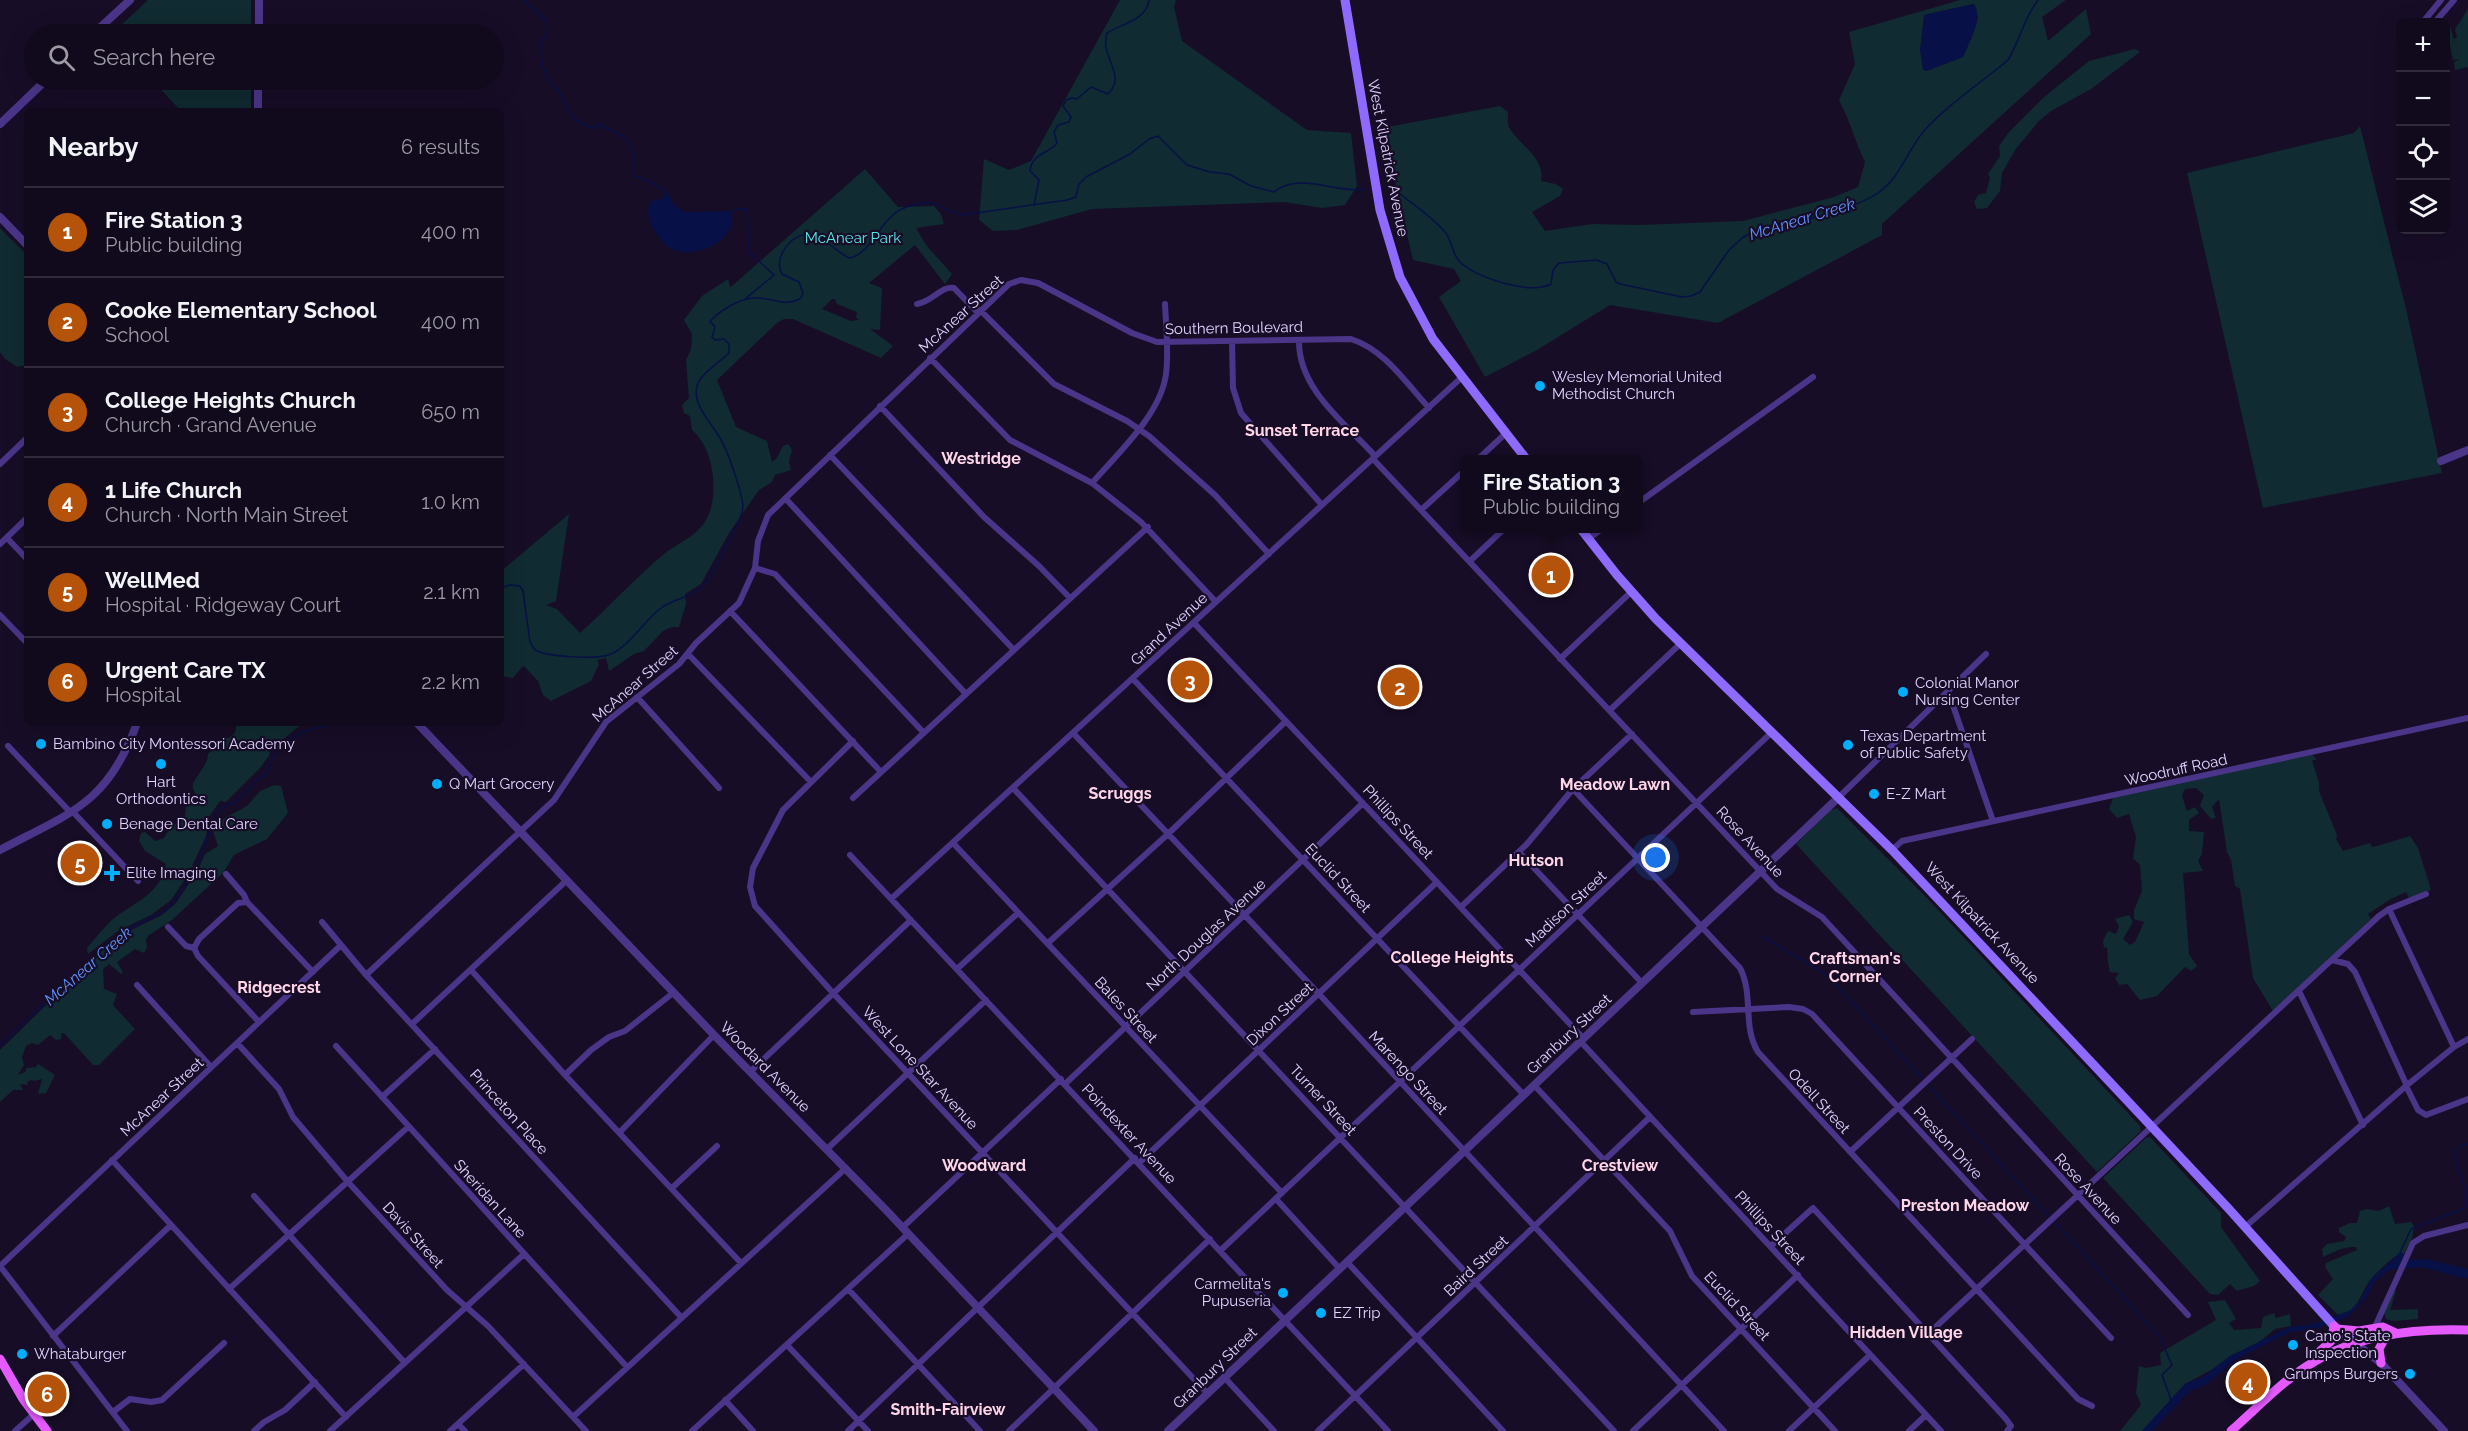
<!DOCTYPE html>
<meta charset="utf-8">
<style>
body{margin:0;font-family:Raleway,sans-serif;background:#1e182a;color:#f1f3f6}
.controls{position:absolute;right:18px;top:18px;display:grid;overflow:hidden;border-radius:9px;box-shadow:0 6px 24px #0002}
.controls button{width:54px;height:54px;display:grid;place-items:center;padding:0;border:0;border-bottom:2px solid #302b3b;background:#110a1d;color:#f1f3f6;font:30px sans-serif}
.you{position:absolute;left:1656px;top:858px;width:21px;height:21px;margin:-15px;border:4px solid #fff;border-radius:50%;background:#1a73e8;box-shadow:0 0 0 9px #1a73e833}
.badge{display:grid;place-items:center;width:39px;height:39px;border-radius:50%;background:#b45309;color:#fff;font-size:20px;font-weight:700}
.pin{position:absolute;translate:-50% -50%;border:3px solid #fff;box-shadow:0 2px 6px #0006}
.popup{position:absolute;left:1460px;top:455px;width:183px;height:78px;box-sizing:border-box;display:grid;place-content:center;border-radius:9px;background:#110a1d;filter:drop-shadow(0 2px 4px #0005);font-size:20px;white-space:nowrap;color:#9c9aa4}
.popup b{font-size:22px;color:#f1f3f6}
.popup::after{content:'';position:absolute;left:50%;top:100%;margin-left:-12px;border:12px solid transparent;border-top-color:#110a1d}
.list{margin:0;padding:0;list-style:none}
h2{display:flex;justify-content:space-between;align-items:center;height:78px;margin:0;padding:0 24px;font-size:26px}
h2 small{font-size:20px;font-weight:400;color:#9c9aa4}
.list li{display:grid;grid-template-columns:39px 1fr auto;gap:18px;align-items:center;box-sizing:border-box;height:90px;padding:0 24px;border-top:2px solid #302b3b}
.list b{display:block;font-size:22px;white-space:nowrap}
.list p{margin:0;font-size:20px;white-space:nowrap;color:#9c9aa4}
.list em{font-size:20px;font-style:normal;color:#9c9aa4}
.icon{flex:none;width:33px;height:33px;fill:none;stroke:currentColor;stroke-width:2;stroke-linecap:round;stroke-linejoin:round}
.map{position:relative;flex:none;width:2468px;height:1431px;overflow:hidden}
.search{position:absolute;background:#110a1d;box-shadow:0 6px 24px #0002;left:24px;top:24px;width:480px;height:66px;display:flex;align-items:center;gap:15px;box-sizing:border-box;padding:0 21px;border-radius:33px;color:#9c9aa4;font-size:22px}
.panel{position:absolute;background:#110a1d;box-shadow:0 6px 24px #0002;left:24px;top:108px;width:480px;height:618px;border-radius:9px}
.map>svg:first-child{display:block}
.green{fill:#102b31;fill-rule:evenodd}
.water{fill:#071047}
.lines{fill:none;stroke-linecap:round;stroke-linejoin:round}
.stream{stroke:#071047;stroke-width:1.5}
.minor{stroke:#4b3589;stroke-width:6}
.tertiary{stroke:#4b3589;stroke-width:8}
.secondary{stroke:#8e6aff;stroke-width:9}
.primary{stroke:#e55aff;stroke-width:9}
.poi-dot{fill:#00aefe;stroke:#170d27;stroke-width:2}
.labels{text-anchor:middle;dominant-baseline:central;stroke-width:4.5;stroke-linejoin:round;paint-order:stroke}
.street-label{font-size:15px;fill:#e2d3ff;stroke:#170d27}
.park-label{font-size:15px;fill:#57e7e3;stroke:#170d27}
.poi-label{font-size:15px;fill:#e2d3ff;stroke:#170d27;text-anchor:start}
.water-label{font-size:16px;font-style:italic;fill:#6194ff;stroke:#170d27}
.neighbourhood-label{font-size:16px;font-weight:bold;fill:#ffd5e7;stroke:#170d27}
</style>
<div class="map">
<svg width="2468" height="1431" viewBox="0 0 2468 1431">
<rect width="100%" height="100%" fill="#170d27"/>
<path class="green" d="M148 0H251V34H117V29Z
M1120 0H1176L1174 7 1182 41 1307 130 1351 133 1357 186 1345 205 1322 208 1284 202 1092 209 1017 230 993 231 979 220 984 159 1009 170 1031 161Z
M1960 0H2066L2042 17 2048 41 2086 9 2091 34 1882 224V235L1718 323 1610 305 1537 350 1485 377 1439 297 1461 281 1454 269 1413 260 1382 128 1500 106 1508 112C1508 116 1507 123 1509 127 1518 144 1546 158 1541 181L1556 184 1563 189 1560 196 1532 212 1545 231 1592 224 1639 225 1743 221 1834 197 1858 187 1865 162C1855 141 1850 121 1839 100L1855 64 1849 32ZM1974 4 1978 18 1963 57 1924 15Z
M2468 9V67L2455 70 2454 62 2460 59 2453 60 2446 25 2450 26 2456 47 2454 39 2457 37 2455 29Z
M2135 49 2140 52 2091 89 2051 111 2039 121 2015 150 2002 173 2000 191 1987 208 1977 209 1974 202 1978 195 1986 193 1990 178 1988 174 2000 156 1999 146 2009 132 2043 98 2089 61Z
M152 80H251V111H181Z
M2360 126 2407 313 2442 473 2263 508 2187 173 2354 133Z
M865 169 898 207 934 206 941 214 944 224 916 228 926 245 952 274 945 284 915 245 869 283 882 288 880 330 870 329 893 346 881 358 793 319H784L777 323 717 380 736 427 767 441 772 462 776 459 783 446 788 444C795 451 790 454 789 462L791 470 775 475 772 482 759 490 729 533 701 584 685 594 686 604 679 627H672L663 631 644 651 634 654 609 671 606 658 597 660 599 664 591 681 551 701 543 695 538 681 525 667 523 666 513 678 501 676V571L569 514 556 601 546 605 557 609 580 633C608 608 634 579 664 554 678 543 697 536 706 520 720 496 714 448 692 430L690 416 684 413 682 405 689 398 686 360 691 349 692 334 684 320 702 296 728 279 730 287 732 286ZM832 299H835L837 304 857 312 856 317 859 320 851 321 822 309Z
M0 228 27 255V365L17 367 5 359 0 352Z
M240 723H297L299 726 276 745 266 742 270 754 261 767 226 802 220 801 209 817 206 836 189 873 171 900 151 915 118 931 88 954 87 948C95 939 103 928 112 920 132 903 161 895 166 864L145 851 139 841 141 833 145 832 155 841 164 838 170 828 185 816 186 807 199 801C198 796 194 793 193 788 190 781 208 767 208 754L223 737 229 738 235 733 236 727Z
M2312 754 2317 760H2312L2319 783V791L2337 835 2336 839 2343 851 2370 843 2372 847 2377 846 2410 836 2418 848 2431 890 2409 898 2406 892 2389 900 2368 914 2371 919 2273 1011 2253 978 2240 889 2235 886 2231 860 2227 852 2219 799 2212 807 2216 818 2211 819 2200 806 2204 795 2196 788 2185 789 2182 796 2187 811 2195 807 2199 813 2189 820V831L2204 832 2202 854 2198 861 2203 871 2183 873 2189 954 2197 966 2191 971 2185 967 2157 996 2140 1000 2127 984 2119 985 2115 978 2119 973 2110 972 2108 963 2107 947 2104 948 2103 941 2108 931 2116 934 2119 926 2115 919 2129 915 2133 922 2123 939 2130 945 2135 942 2144 922 2134 919V910L2142 891 2140 865 2133 858 2136 837 2129 814 2117 818 2109 809 2113 798Z
M274 785 281 786 288 813 267 839 234 855 223 873 172 920 148 936 146 940 147 948 144 953 135 949 117 962 123 972 121 974 109 964 103 969 104 989 117 994 113 1005 135 1029 99 1065H93L64 1033 61 1034V1039L56 1040 50 1035 38 1045 32 1043 26 1046 22 1057 24 1065 18 1075 25 1072 27 1068 36 1067 38 1064 55 1075 46 1093 38 1094 42 1079 35 1081 31 1080 27 1082 28 1085 20 1084 23 1090H13L0 1102V1050L108 945 121 935 162 915 176 903 198 870 205 854 218 846 213 831 223 819 247 806 260 791Z
M1837 808 1927 898 2140 1126 2141 1131 2097 1172 1796 844 1831 810Z
M2150 1137 2221 1213V1227L2260 1281 2254 1286 2237 1291 2230 1284 2218 1295 2210 1294 2103 1178 2146 1138Z
M2389 1206 2395 1224 2411 1222 2414 1226 2412 1239 2404 1254 2400 1253C2390 1260 2379 1270 2371 1279 2361 1291 2358 1314 2338 1315L2318 1295 2333 1279 2325 1267 2326 1263 2357 1250 2356 1247C2344 1246 2334 1252 2323 1257L2322 1249 2327 1244 2344 1241 2346 1237 2339 1232V1228L2350 1223H2357L2360 1211 2366 1209 2379 1211Z
M2393 1290 2396 1291 2390 1310 2418 1309V1319L2394 1321 2386 1319 2384 1313Z
M2225 1300 2236 1319 2229 1323 2234 1330 2261 1328 2263 1317 2274 1313 2276 1318 2290 1314 2291 1326 2275 1329 2256 1345 2230 1356 2213 1369 2185 1384 2142 1431H2120L2141 1405 2136 1393 2139 1366 2146 1368 2161 1365 2160 1353 2216 1320 2208 1302Z"/>
<path class="water" d="M1974 4C1984 18 1969 43 1963 57L1927 71 1923 70 1920 50 1924 15Z
M668 191 673 204 685 212 731 211C738 239 702 257 677 251 666 248 659 237 653 228 649 220 646 210 651 201L665 198Z
M2400 1253 2404 1254 2403 1260 2426 1259 2468 1269V1278L2459 1277 2423 1267 2389 1270 2374 1282 2367 1297 2348 1317 2312 1330 2290 1332 2237 1359 2207 1384 2190 1391 2152 1431H2142L2185 1384 2203 1377 2230 1356 2289 1327 2313 1324 2351 1310 2362 1298 2370 1280Z"/>
<g class="lines">
<path class="stream" d="M525 0C532 11 543 14 548 24L546 36 541 41C541 55 541 66 548 78 551 84 557 88 560 93 570 112 572 123 595 128L597 124C610 131 631 135 634 153 635 161 632 167 634 176L644 179 665 190V198
M1385 186 1395 190C1411 203 1432 216 1445 232 1452 240 1452 253 1459 261 1475 278 1530 295 1551 284L1553 270 1559 263 1597 260 1607 264 1616 282 1620 284 1682 297 1691 296 1700 292 1729 250 1742 238 1751 233C1782 226 1854 210 1878 193 1900 178 1907 151 1924 131 1948 104 1981 83 2008 60 2020 40 2024 18 2038 0
M1034 205 1039 180 1030 171C1032 153 1047 155 1057 143L1054 132 1058 125 1069 122 1071 117 1063 106 1066 100 1072 98 1077 99 1091 87 1108 94C1128 75 1099 57 1107 33 1121 24 1147 20 1149 0
M732 213 736 209H747L749 252 774 275 744 300
M501 588 510 585 520 586 523 591 530 642 535 650C548 657 597 660 611 654 628 647 645 620 661 608 673 599 689 598 701 588 710 580 743 518 743 507 742 492 728 451 720 438 711 422 688 401 699 381 705 371 721 361 729 353V344L724 339 715 340 712 337 715 327 710 321C722 309 743 296 760 298 775 299 787 307 801 298L803 293 799 282 782 274C772 257 794 229 814 235 828 239 836 253 850 258 877 251 879 211 914 205 920 204 927 202 932 203 941 205 950 213 963 215L1067 200 1076 197 1079 184 1086 177 1130 154 1149 139 1158 136 1187 165 1210 172 1229 174 1251 186 1274 192C1299 171 1337 194 1365 189
M1762 936 1827 975 1923 1079
M0 1045 120 933 161 913 175 901 187 884 202 855 214 817 223 807 236 802 258 779 267 774C271 753 291 734 312 729 322 726 334 725 345 723
M1929 1086 2049 1216
M2055 1222 2159 1336 2172 1365 2162 1375 2171 1400
M2399 1255 2411 1229 2465 1208V1188L2454 1156V1152L2461 1146 2468 1144"/>
<path class="minor" d="M2423 22 2441 0
M2435 22 2454 0
M917 304C934 301 940 286 954 288L978 313
M980 310 1054 384 1127 421 1149 436 1215 495 1269 554
M1299 340C1298 389 1345 423 1375 456
M1232 341 1233 388 1241 413 1322 505
M930 358 1010 440 1092 483 1141 522 1216 602
M880 406 984 517 1039 566 1070 598
M830 455 1014 650
M1373 459 1777 889 1822 917 2188 1315
M1477 460 1506 433
M0 464 27 438
M1092 483C1118 453 1161 414 1166 374 1169 351 1166 327 1165 304
M786 499 966 694
M1638 503 1813 377
M1421 510 1464 471
M7 538 27 559
M1588 539 1603 528
M0 544 27 518
M1470 561 1505 528
M755 568 775 574 924 733
M730 611 881 772
M0 615 27 643
M1194 623 1584 1039
M688 654 811 782
M1560 659 1631 592
M1133 679 1524 1095
M1948 691 1993 821
M637 697 719 788
M1610 710 1680 644
M1073 733 1319 994 1724 1431
M853 741 783 810 753 868 750 887 755 906 833 993 1207 1393
M8 746 71 813
M1013 788 1614 1431
M1573 789 1740 968C1754 995 1742 1026 1758 1052L2078 1399 2092 1406
M1839 797 1986 654
M853 798 1148 527
M73 812 138 881
M953 843 1282 1193
M1892 850 1902 841 2468 718
M1519 852 1642 983
M850 855 1388 1431
M226 874 244 895 247 902 313 972
M891 899 1462 377
M1461 907 1527 844 1573 789 1632 734
M2389 909 2454 1047
M322 922 366 975 681 1317
M168 927 186 946 194 948 198 956 259 1022
M1048 943 1168 834 1286 721
M194 948 199 939 238 903 247 902
M2332 960 2348 964 2355 972 2407 1086
M957 969 1018 913
M471 970 565 1075 741 1263
M366 975 554 800 606 722 679 664 696 643 739 603 755 568 758 541 768 515 1009 284 1021 280 1038 283 1132 333 1157 342 1351 339C1385 350 1406 383 1429 408
M137 985 211 1067
M2299 991 2363 1125
M1693 1012 1789 1007 1803 1009 1812 1014 2111 1338
M412 1024 567 880
M1581 1042 1941 1431
M237 1043 279 1089 293 1117 348 1182 447 1290 488 1326 586 1431
M336 1046 627 1367
M750 1072 911 920
M565 1075 591 1050 609 1037 625 1031 673 993
M1065 1084 1363 803
M1534 1085 1670 1231 1692 1276 1835 1431
M2406 1086 2418 1110 2426 1115 2468 1099
M382 1097 435 1049
M620 1132 714 1035
M827 1149 986 1000
M1850 1152 1972 1039
M112 1160 346 1417
M1139 1163 1437 882
M672 1188 717 1146
M254 1196 405 1363
M1276 1199 1340 1269
M903 1227 1061 1079
M2245 1227 2406 1086 2454 1047 2468 1039
M1771 1246 1813 1208 2006 1419 2011 1426 2007 1431
M1221 1250 1771 733
M1347 1262 1503 1431
M229 1289 408 1127
M849 1290 980 1431
M2374 1329 2413 1243 2424 1236 2468 1225
M1928 1334 2379 916 2389 909 2426 894
M53 1336 171 1225
M787 1345 868 1431
M1224 1377 1274 1431
M725 1400 753 1431
M113 1412 130 1399 151 1402 162 1400 224 1343
M573 1417 846 1168
M458 1424 465 1431
M15 1431 34 1414
M127 1431 0 1266 340 946
M254 1431 264 1422 285 1410 315 1382
M330 1431 523 1255
M450 1431 524 1364
M692 1431 908 1234
M848 1431 1135 1158
M1009 1431 1210 1239
M1318 1431 1650 1117
M1633 1431 1798 1275
M1789 1431 1870 1355
M1909 1431 1926 1415"/>
<path class="tertiary" d="M93 34 130 0
M259 34V0
M258 111V80
M0 124 46 80
M0 217 27 245
M2441 461 2468 450
M417 723 714 1035 886 1210 1094 1431
M0 850C70 813 108 804 137 723
M2355 1343 2381 1363 2444 1431
M1168 1431 1839 797"/>
<path class="secondary" d="M1345 0 1380 210 1400 277 1433 339 1527 460
M1580 528 1617 575 1656 619 1892 850 2228 1208 2334 1326 2355 1343"/>
<path class="primary" d="M2337 1329 2359 1331 2383 1327 2396 1333
M0 1359 23 1399 47 1431
M2314 1361 2317 1354 2332 1340 2334 1326
M2381 1363 2379 1349 2387 1334
M2231 1431C2253 1412 2273 1390 2297 1373 2347 1336 2408 1328 2468 1330"/>
</g>
<g class="poi-dot">
<circle cx="1540" cy="386" r="6"/>
<circle cx="1903" cy="692" r="6"/>
<circle cx="41" cy="744" r="6"/>
<circle cx="1848" cy="745" r="6"/>
<circle cx="161" cy="764" r="6"/>
<circle cx="437" cy="784" r="6"/>
<circle cx="1874" cy="794" r="6"/>
<circle cx="107" cy="824" r="6"/>
<path d="M109 864h6v6h6v6h-6v6h-6v-6h-6v-6h6z"/>
<circle cx="1283" cy="1293" r="6"/>
<circle cx="1321" cy="1313" r="6"/>
<circle cx="2293" cy="1345" r="6"/>
<circle cx="22" cy="1354" r="6"/>
<circle cx="2410" cy="1374" r="6"/>
</g>
<g class="labels">
<g class="street-label">
<text transform="translate(1388 158) rotate(79)">West Kilpatrick Avenue</text>
<text transform="translate(961 314) rotate(-42)">McAnear Street</text>
<text transform="translate(1234 328) rotate(-1)">Southern Boulevard</text>
<text transform="translate(1169 629) rotate(-43)">Grand Avenue</text>
<text transform="translate(635 684) rotate(-41)">McAnear Street</text>
<text transform="translate(2176 770) rotate(-12)">Woodruff Road</text>
<text transform="translate(1398 822) rotate(47)">Phillips Street</text>
<text transform="translate(1750 842) rotate(47)">Rose Avenue</text>
<text transform="translate(1338 878) rotate(47)">Euclid Street</text>
<text transform="translate(1566 909) rotate(-43)">Madison Street</text>
<text transform="translate(1982 923) rotate(47)">West Kilpatrick Avenue</text>
<text transform="translate(1206 935) rotate(-43)">North Douglas Avenue</text>
<text transform="translate(1126 1010) rotate(47)">Bales Street</text>
<text transform="translate(1280 1014) rotate(-43)">Dixon Street</text>
<text transform="translate(1569 1034) rotate(-43)">Granbury Street</text>
<text transform="translate(765 1067) rotate(45)">Woodard Avenue</text>
<text transform="translate(920 1068) rotate(47)">West Lone Star Avenue</text>
<text transform="translate(1408 1073) rotate(47)">Marengo Street</text>
<text transform="translate(162 1097) rotate(-43)">McAnear Street</text>
<text transform="translate(1323 1100) rotate(47)">Turner Street</text>
<text transform="translate(1819 1101) rotate(47)">Odell Street</text>
<text transform="translate(509 1112) rotate(48)">Princeton Place</text>
<text transform="translate(1129 1134) rotate(47)">Poindexter Avenue</text>
<text transform="translate(1948 1143) rotate(47)">Preston Drive</text>
<text transform="translate(2088 1189) rotate(47)">Rose Avenue</text>
<text transform="translate(490 1199) rotate(48)">Sheridan Lane</text>
<text transform="translate(1770 1228) rotate(47)">Phillips Street</text>
<text transform="translate(413 1235) rotate(48)">Davis Street</text>
<text transform="translate(1476 1266) rotate(-43)">Baird Street</text>
<text transform="translate(1737 1306) rotate(47)">Euclid Street</text>
<text transform="translate(1215 1368) rotate(-44)">Granbury Street</text>
</g>
<g class="park-label">
<text x="853" y="238">McAnear Park</text>
</g>
<g class="poi-label">
<text x="1552" y="377">Wesley Memorial United<tspan x="1552" dy="17">Methodist Church</tspan></text>
<text x="1915" y="683">Colonial Manor<tspan x="1915" dy="17">Nursing Center</tspan></text>
<text x="1860" y="736">Texas Department<tspan x="1860" dy="17">of Public Safety</tspan></text>
<text x="53" y="744">Bambino City Montessori Academy</text>
<text x="161" y="782" text-anchor="middle">Hart<tspan x="161" dy="17">Orthodontics</tspan></text>
<text x="449" y="784">Q Mart Grocery</text>
<text x="1886" y="794">E-Z Mart</text>
<text x="119" y="824">Benage Dental Care</text>
<text x="126" y="873">Elite Imaging</text>
<text x="1271" y="1284" text-anchor="end">Carmelita's<tspan x="1271" dy="17">Pupuseria</tspan></text>
<text x="1333" y="1313">EZ Trip</text>
<text x="2305" y="1336">Cano's State<tspan x="2305" dy="17">Inspection</tspan></text>
<text x="34" y="1354">Whataburger</text>
<text x="2398" y="1374" text-anchor="end">Grumps Burgers</text>
</g>
<g class="water-label">
<text transform="translate(1802 219) rotate(-17)">McAnear Creek</text>
<text transform="translate(88 966) rotate(-41)">McAnear Creek</text>
</g>
<g class="neighbourhood-label">
<text x="1302" y="430">Sunset Terrace</text>
<text x="981" y="458">Westridge</text>
<text x="1615" y="784">Meadow Lawn</text>
<text x="1120" y="793">Scruggs</text>
<text x="1536" y="860">Hutson</text>
<text x="1452" y="957">College Heights</text>
<text x="1855" y="958">Craftsman's<tspan x="1855" dy="18">Corner</tspan></text>
<text x="279" y="987">Ridgecrest</text>
<text x="984" y="1165">Woodward</text>
<text x="1620" y="1165">Crestview</text>
<text x="1965" y="1205">Preston Meadow</text>
<text x="1906" y="1332">Hidden Village</text>
<text x="948" y="1409">Smith-Fairview</text>
</g>
</g>
</svg>
<div class="controls">
<button>+</button>
<button>−</button>
<button><svg class="icon" aria-label="locate" viewBox="0 0 24 24"><circle cx="12" cy="12" r="6"/><path d="M12 2v4M12 18v4M2 12h4M18 12h4"/></svg></button>
<button><svg class="icon" aria-label="layers" viewBox="0 0 24 24"><path d="M12 4l9 5-9 5-9-5zM3 14l9 5 9-5"/></svg></button>
</div>
<div class="you"></div>
<div class="pin badge" style="left:1551px;top:575px">1</div>
<div class="popup"><b>Fire Station 3</b>Public building</div>
<div class="pin badge" style="left:1400px;top:687px">2</div>
<div class="pin badge" style="left:1190px;top:680px">3</div>
<div class="pin badge" style="left:2248px;top:1382px">4</div>
<div class="pin badge" style="left:80px;top:863px">5</div>
<div class="pin badge" style="left:47px;top:1394px">6</div>
<div class="search"><svg class="icon" aria-label="search" viewBox="0 0 24 24"><circle cx="10" cy="10" r="6"/><path d="M15 15l6 6"/></svg>Search here</div>
<section class="panel">
<h2>Nearby<small>6 results</small></h2>
<ul class="list">
<li><span class="badge">1</span><div><b>Fire Station 3</b><p>Public building</p></div><em>400 m</em></li>
<li><span class="badge">2</span><div><b>Cooke Elementary School</b><p>School</p></div><em>400 m</em></li>
<li><span class="badge">3</span><div><b>College Heights Church</b><p>Church · Grand Avenue</p></div><em>650 m</em></li>
<li><span class="badge">4</span><div><b>1 Life Church</b><p>Church · North Main Street</p></div><em>1.0 km</em></li>
<li><span class="badge">5</span><div><b>WellMed</b><p>Hospital · Ridgeway Court</p></div><em>2.1 km</em></li>
<li><span class="badge">6</span><div><b>Urgent Care TX</b><p>Hospital</p></div><em>2.2 km</em></li>
</ul>
</section>
</div>
